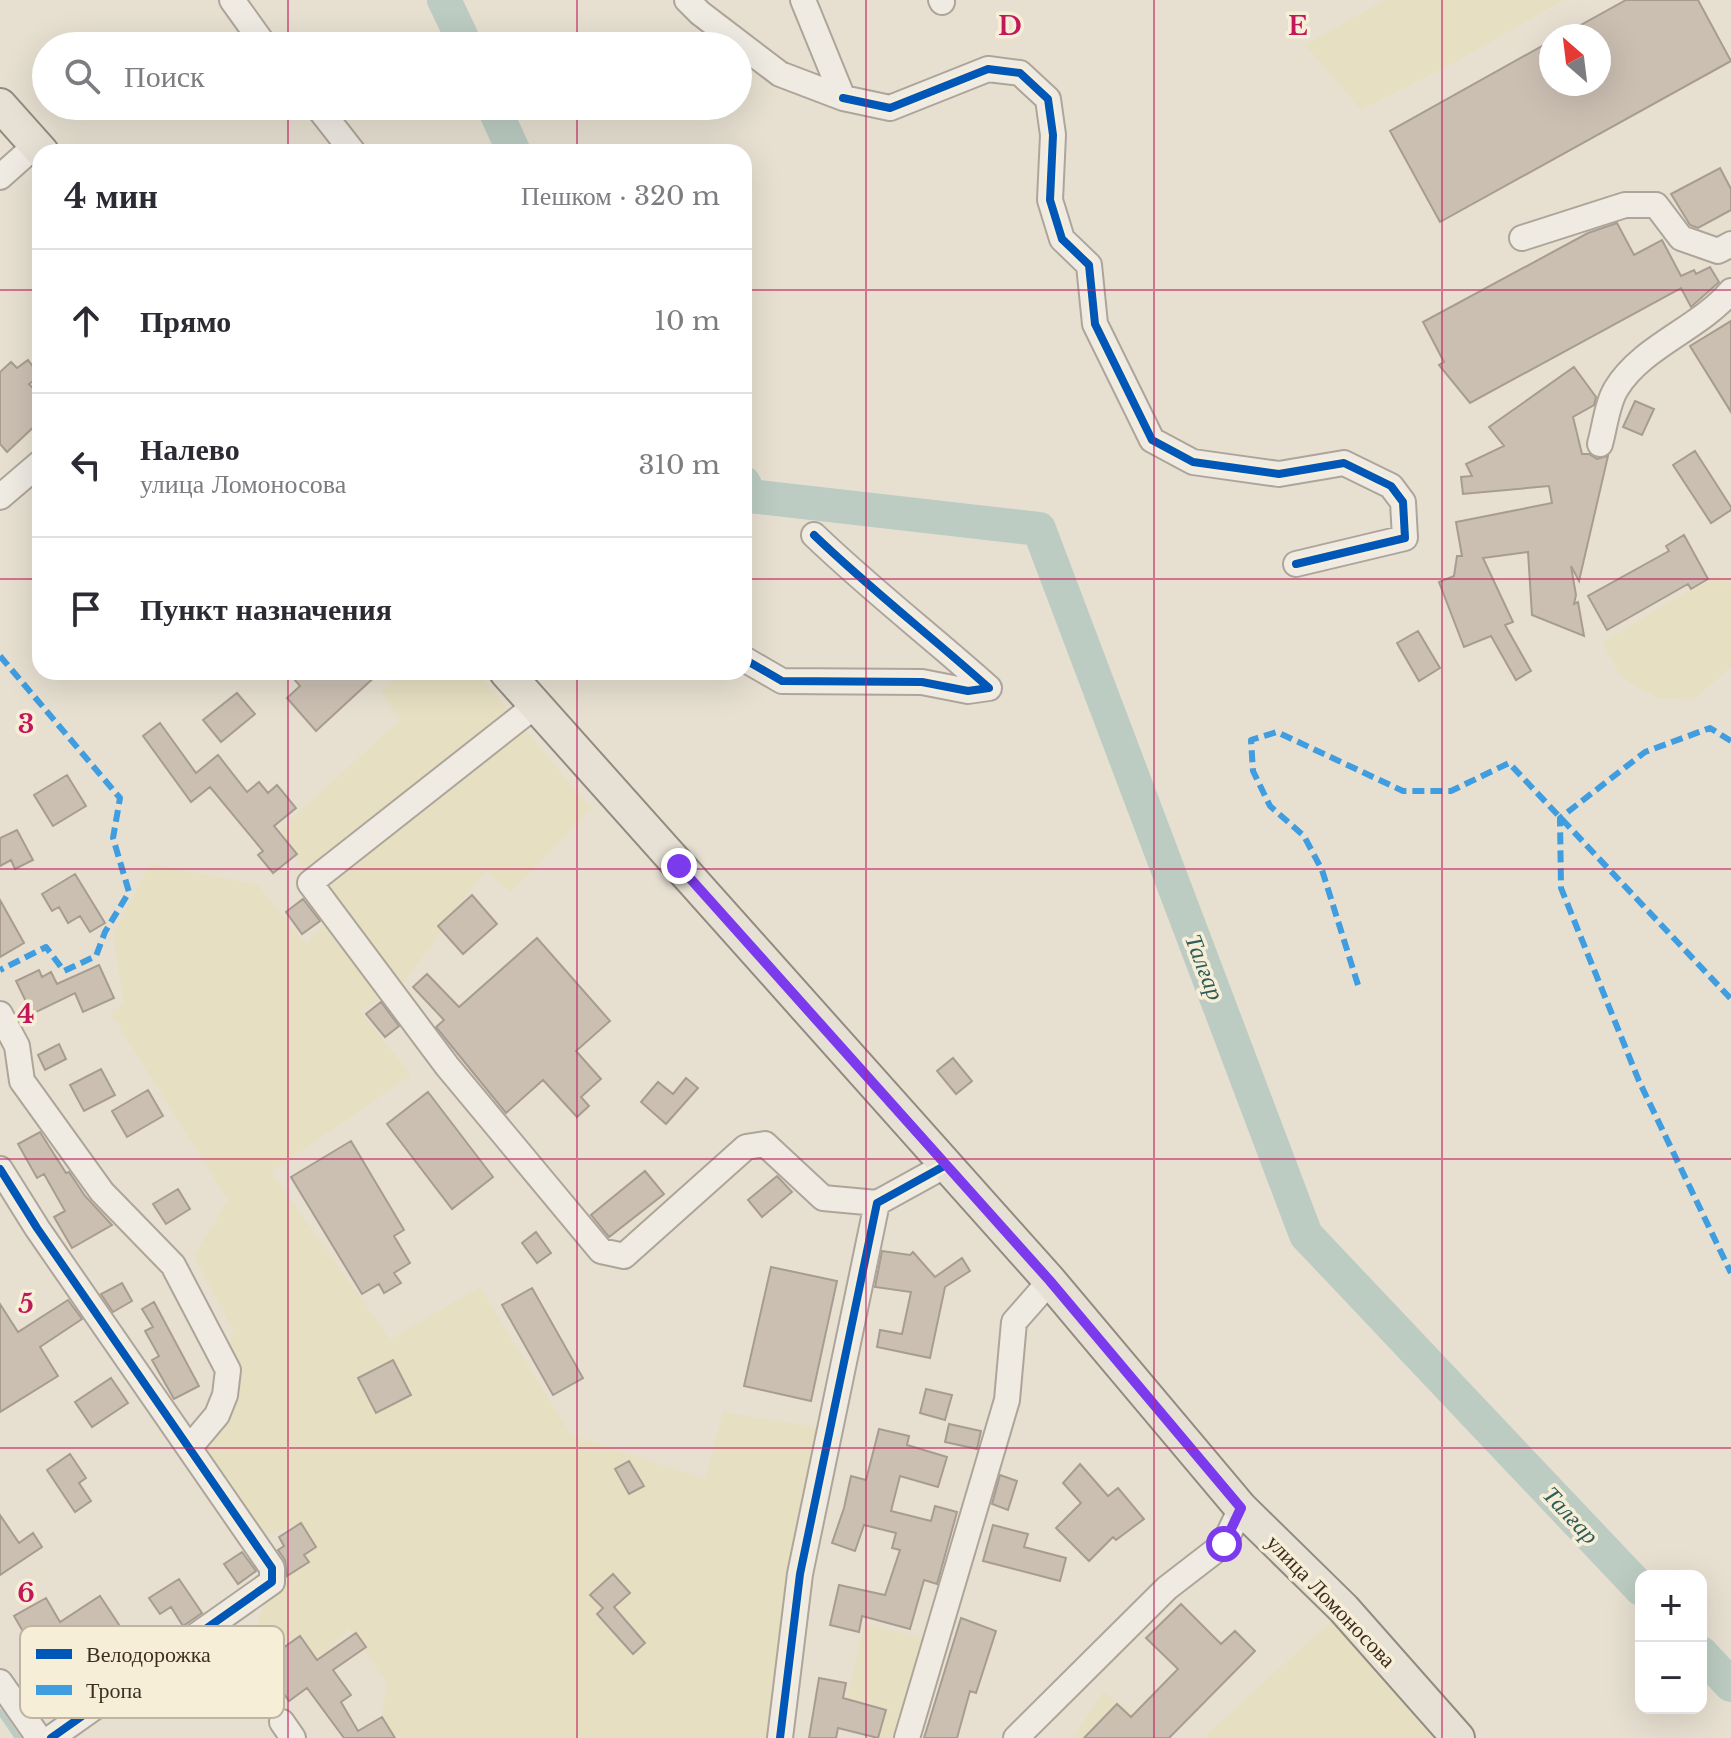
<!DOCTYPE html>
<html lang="ru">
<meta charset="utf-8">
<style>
body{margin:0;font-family:"Libre Baskerville",serif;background:#f7f7f7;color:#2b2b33}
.controls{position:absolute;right:24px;bottom:24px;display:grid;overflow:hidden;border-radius:16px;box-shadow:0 8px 32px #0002}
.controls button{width:72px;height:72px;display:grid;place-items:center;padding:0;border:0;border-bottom:2px solid #e1e1e2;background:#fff;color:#2b2b33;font:40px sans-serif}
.compass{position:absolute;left:1539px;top:24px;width:72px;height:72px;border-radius:50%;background:#fff;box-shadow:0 8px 32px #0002;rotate:332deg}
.stop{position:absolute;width:24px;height:24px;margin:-18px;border:6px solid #7c3aed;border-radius:50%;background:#fff}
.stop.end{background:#7c3aed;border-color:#fff;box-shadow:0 2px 8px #0008}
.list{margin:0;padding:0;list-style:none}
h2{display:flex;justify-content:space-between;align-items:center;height:104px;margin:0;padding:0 32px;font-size:34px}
h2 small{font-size:26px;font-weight:400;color:#7c7c81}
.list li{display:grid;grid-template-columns:52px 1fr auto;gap:24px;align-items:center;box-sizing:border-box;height:144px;padding:0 32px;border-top:2px solid #e1e1e2}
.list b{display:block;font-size:30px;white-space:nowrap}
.list p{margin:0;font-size:26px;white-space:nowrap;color:#7c7c81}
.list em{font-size:26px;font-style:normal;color:#7c7c81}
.icon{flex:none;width:44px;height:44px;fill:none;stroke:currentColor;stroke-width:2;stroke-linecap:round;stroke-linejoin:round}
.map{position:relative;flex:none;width:1731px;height:1738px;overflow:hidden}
.search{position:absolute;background:#fff;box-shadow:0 8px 32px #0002;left:32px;top:32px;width:720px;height:88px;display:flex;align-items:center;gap:20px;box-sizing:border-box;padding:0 28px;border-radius:44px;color:#7c7c81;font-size:30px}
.panel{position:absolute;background:#fff;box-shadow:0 8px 32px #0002;left:32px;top:144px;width:720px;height:536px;border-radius:24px}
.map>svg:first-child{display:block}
.farmland{fill:#e6dfc2}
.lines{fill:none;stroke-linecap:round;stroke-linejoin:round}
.stream{stroke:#bcccc2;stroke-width:6}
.river{stroke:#bcccc2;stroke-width:34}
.building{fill:#cbbfb2;stroke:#a89c90;stroke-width:2}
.minor-casing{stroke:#ada599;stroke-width:28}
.major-casing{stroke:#928b80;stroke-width:36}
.minor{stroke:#efebe3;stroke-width:24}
.major{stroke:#e6e1d4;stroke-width:32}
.quiet{stroke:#3f9de0;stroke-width:6;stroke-dasharray:12 6;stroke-linecap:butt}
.cycleway-casing{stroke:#f7eed8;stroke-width:13}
.cycleway{stroke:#0057b8;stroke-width:8}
.route{stroke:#7c3aed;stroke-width:10}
.grid{fill:none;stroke:#c2185b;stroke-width:2;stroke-opacity:0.55}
.labels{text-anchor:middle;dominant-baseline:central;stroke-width:7;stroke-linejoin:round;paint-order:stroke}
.street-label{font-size:22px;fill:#3d2e20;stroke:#f7eed8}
.water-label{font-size:24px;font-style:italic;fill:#2f5d5a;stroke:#f7eed8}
.key{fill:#f7eed8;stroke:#bfb4a1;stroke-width:2}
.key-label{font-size:22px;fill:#3d2e20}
.grid-label{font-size:26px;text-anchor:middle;font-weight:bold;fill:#c2185b;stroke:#f7eed8;stroke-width:7;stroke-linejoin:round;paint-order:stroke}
</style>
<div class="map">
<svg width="1731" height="1738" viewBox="0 0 1731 1738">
<rect width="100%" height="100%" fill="#e7e0d1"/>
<path class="farmland" d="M1385 0H1564L1459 60 1361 110 1305 45Z
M1720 575 1731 583V667L1695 699 1657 698 1622 678 1602 643 1670 601Z
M402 672H477L591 809 511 892 485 871 403 984 360 1011 411 1075 271 1172 390 1339 480 1287 571 1435 705 1479 723 1412 816 1427 779 1738H395L382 1717 387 1683 349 1628 317 1660 299 1636 264 1650 257 1625 270 1589 300 1524 250 1540 205 1451 233 1330 194 1256 228 1200 110 1012 124 1004 113 935 150 864 258 885 307 945 331 912 280 829 400 720 381 692Z
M1344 1609 1473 1738H1203Z
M864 1624 923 1638 896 1738H878L886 1710H894L847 1698Z
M1103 1692 1174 1738H1073Z"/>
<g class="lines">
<path class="stream" d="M0 1712 18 1738"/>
<path class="river" d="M444 0 466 46
M493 106 514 152
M744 483 750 496 1039 529 1306 1235 1641 1589
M1701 1653 1731 1685"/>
</g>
<path class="building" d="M1626 0H1698L1731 61 1440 222 1390 131 1551 41V84H1599V36H1561Z
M1720 168 1731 189V210L1698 228 1690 225 1671 194Z
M1617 223 1634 255 1662 240 1681 276 1694 270 1696 274 1710 267 1719 282 1691 307 1681 288 1470 403 1439 365 1444 362 1423 322 1588 233Z
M1731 321V412L1690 346Z
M28 360 40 376 29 384 40 395V421L7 452 0 444V372L11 362 17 368Z
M1574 367 1596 397 1594 405 1573 417 1582 454H1589L1597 459 1608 456 1579 581 1571 566 1576 595 1574 604 1578 602 1584 636 1532 615 1528 552 1483 558 1513 622 1505 625 1531 671 1516 680 1491 636 1464 647 1439 582 1454 576 1457 556H1462L1456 522 1552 503 1549 486 1463 494 1461 477 1472 476 1466 464 1504 446 1489 427Z
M1635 401 1654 409 1642 435 1623 427Z
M1695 451 1731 507V510L1711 523 1673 465Z
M1684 535 1708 579 1691 589 1688 584 1607 630 1588 596 1669 551 1666 546Z
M1418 631 1440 668 1419 681 1397 643Z
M288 672H380L316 731 287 698 300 686Z
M237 693 255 714 221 742 203 720Z
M160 723 196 773 218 755 247 792 259 782 268 793 277 785 296 808 274 826 297 854 273 873 258 855 263 851 210 787 191 802 143 736Z
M67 775 86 806 53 826 34 795Z
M17 830 33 860 15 869 11 860 0 866V838Z
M75 874 105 923 90 932 80 916 68 923 59 907 52 911 42 894Z
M472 895 497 924 463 954 438 926Z
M303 899 320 921 302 934 286 912Z
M0 900 24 943 0 957Z
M537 938 610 1021 576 1051 601 1079 581 1097 589 1106 577 1117 543 1080 506 1113 436 1027 444 1020 413 987 427 974 459 1007Z
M99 965 114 998 83 1012 75 993 32 1014 16 981 39 970 42 977 51 972 57 984Z
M381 1002 399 1026 385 1037 366 1014Z
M59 1044 66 1059 45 1070 38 1055Z
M953 1058 972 1081 956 1094 937 1071Z
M101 1069 115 1095 84 1111 70 1085Z
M686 1078 698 1088 666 1124 641 1102 658 1082 673 1094Z
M148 1090 163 1116 127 1137 112 1111Z
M428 1092 493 1177 452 1209 387 1124Z
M40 1132 66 1173 69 1172 85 1196 112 1225 72 1248 54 1217 65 1211 44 1174 37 1178 18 1144Z
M351 1141 404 1230 394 1236 410 1263 394 1273 401 1283 384 1293 379 1284 362 1294 291 1177Z
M645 1171 664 1194 609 1237 591 1215Z
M777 1176 792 1192 762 1217 748 1200Z
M178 1189 190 1209 166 1224 153 1204Z
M536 1232 551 1253 537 1263 522 1243Z
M882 1251 910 1255 913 1252 935 1277 962 1258 970 1271 945 1287 930 1358 877 1347 880 1330 902 1334 911 1292 875 1287Z
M771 1267 837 1281 811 1401 744 1386Z
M122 1283 132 1301 113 1312 101 1294Z
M532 1288 583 1378 553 1395 502 1305Z
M68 1300 82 1319 40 1347 58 1376 0 1412V1304L18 1332Z
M154 1302 199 1386 174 1399 152 1360 159 1356 145 1331 153 1327 142 1309Z
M393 1360 411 1395 376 1413 358 1378Z
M111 1378 128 1403 92 1427 75 1402Z
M926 1389 952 1395 945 1420 920 1413Z
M949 1424 981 1431 977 1449 945 1442Z
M879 1429 909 1436 907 1445 947 1457 938 1487 900 1476 891 1511 931 1521 935 1506 957 1512 937 1584 924 1580 910 1629 862 1616 859 1632 830 1625 839 1585 885 1595 900 1550 892 1548 896 1533 864 1525 855 1551 832 1543 844 1508 851 1476 866 1480Z
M70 1454 86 1478 79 1483 91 1501 75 1512 47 1470Z
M629 1461 644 1486 629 1494 615 1469Z
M1080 1464 1108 1496 1118 1488 1144 1519 1116 1540 1113 1537 1089 1561 1056 1528 1081 1503 1063 1483Z
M1000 1475 1017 1481 1008 1510 992 1504Z
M0 1515 19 1543 33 1533 42 1547 0 1575Z
M301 1523 316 1547 304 1555 309 1562 287 1576 285 1560 278 1550 284 1546 279 1537Z
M993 1525 1028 1534 1024 1547 1066 1558 1060 1581 983 1561Z
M242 1552 256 1571 238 1584 224 1564Z
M613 1574 630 1593 614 1607 645 1643 633 1654 597 1614 603 1608 590 1595Z
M179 1579 202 1613 183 1626 171 1607 160 1614 149 1598Z
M100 1596 139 1655 99 1682 101 1685 63 1711 50 1693 56 1690 26 1645 29 1642 14 1616 46 1598 60 1622Z
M1181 1604 1221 1644 1235 1631 1255 1651 1169 1738H1084L1117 1704 1131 1717 1178 1669 1146 1638Z
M961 1618 996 1631 976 1693 970 1691 957 1738H924Z
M356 1633 366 1647 333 1670 351 1695 341 1702 358 1731 382 1717 395 1738H344L307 1688 289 1701 262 1663 300 1636 317 1660Z
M819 1678 846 1683 843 1698 886 1710 878 1738 838 1728 836 1738H809Z"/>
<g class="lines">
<g class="minor-casing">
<path id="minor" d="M232 0 265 46
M687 0 700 13 780 74 843 98 803 0
M941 0 942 2
M843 98 890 108 988 69 1020 73 1048 99 1053 135 1050 200 1062 239 1089 265 1095 324 1152 440 1193 462 1279 474 1344 463 1391 486 1403 502 1405 538 1296 564
M317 106 353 152
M0 177 36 145
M1522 238 1625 205H1656L1681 238 1718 251 1731 244
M1600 444C1605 426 1607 404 1616 389 1642 346 1699 329 1731 291
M0 497 40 463
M744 659 782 681 922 682 968 691 989 688C931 636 870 589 814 535
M536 705 310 883 447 1066 601 1251 624 1256 746 1147 765 1144 823 1198 877 1203
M0 1014 17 1046 22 1081 102 1192 173 1265 228 1370 225 1395 217 1415 190 1447
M0 1169 37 1228 272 1568V1582L51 1738
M0 1682 39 1738
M282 1722 293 1738
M780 1738 800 1574 877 1203 946 1165
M907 1738 1007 1400 1014 1322 1050 1281
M1016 1738 1167 1588 1224 1544 1241 1508"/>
</g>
<g class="major-casing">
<path id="major" d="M0 105 42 152
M506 672 1050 1281 1241 1508 1344 1609 1458 1738"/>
</g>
<use href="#minor" class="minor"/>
<use href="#major" class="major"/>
<path class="quiet" d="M0 656 120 798 113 838 129 892 105 932 96 956 64 971 46 947 0 970
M1731 741 1710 728 1645 752 1560 818 1561 888 1639 1081 1731 1273
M1358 985 1322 870 1304 836 1270 806 1253 771 1251 740 1277 732 1403 791H1451L1509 763 1731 999"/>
<g class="cycleway-casing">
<path id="cycleway" d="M843 98 890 108 988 69 1020 73 1048 99 1053 135 1050 200 1062 239 1089 265 1095 324 1152 440 1193 462 1279 474 1344 463 1391 486 1403 502 1405 538 1296 564
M744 659 782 681 922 682 968 691 989 688C931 636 870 589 814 535
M0 1169 37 1228 272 1568V1582L51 1738
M780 1738 800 1574 877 1203 946 1165"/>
</g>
<use href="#cycleway" class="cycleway"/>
</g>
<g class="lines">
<path class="route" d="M679 866 1050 1281 1241 1508 1224 1544"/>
</g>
<path class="grid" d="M288 0V46M577 0V46M866 0V1738M1154 0V1738M1442 0V1738M288 106V152M577 106V152M0 290H40M744 290H1731M0 579H40M744 579H1731M288 672V1738M577 672V1738M0 869H1731M0 1159H1731M0 1448H1731"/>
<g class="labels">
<g class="street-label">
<text transform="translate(1331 1601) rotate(46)">улица Ломоносова</text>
</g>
<g class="water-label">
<text transform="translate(1205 967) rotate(69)">Талғар</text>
<text transform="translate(1571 1515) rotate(47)">Талғар</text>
</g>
</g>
<rect x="20" y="1626" width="264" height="92" rx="12" class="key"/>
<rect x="36" y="1649" width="36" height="10" fill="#0057b8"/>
<rect x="36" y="1685" width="36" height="10" fill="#3f9de0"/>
<g class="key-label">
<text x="86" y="1662">Велодорожка</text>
<text x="86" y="1698">Тропа</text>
</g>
<g class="grid-label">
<text x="1010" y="35">D</text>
<text x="1298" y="35">E</text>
<text x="26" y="733">3</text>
<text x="26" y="1023">4</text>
<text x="26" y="1313">5</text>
<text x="26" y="1602">6</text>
</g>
</svg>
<div class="controls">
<button>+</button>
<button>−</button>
</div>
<svg class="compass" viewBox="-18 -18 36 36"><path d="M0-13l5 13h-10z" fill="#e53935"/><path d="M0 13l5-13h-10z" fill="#7c7c81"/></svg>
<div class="stop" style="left:1224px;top:1544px"></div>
<div class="stop end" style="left:679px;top:866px"></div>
<div class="search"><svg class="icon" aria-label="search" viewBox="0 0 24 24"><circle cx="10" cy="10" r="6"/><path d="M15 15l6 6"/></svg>Поиск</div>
<section class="panel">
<h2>4 мин<small>Пешком · 320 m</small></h2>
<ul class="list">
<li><svg class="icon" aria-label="ahead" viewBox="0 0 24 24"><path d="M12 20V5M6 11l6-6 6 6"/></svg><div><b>Прямо</b></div><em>10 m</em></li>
<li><svg class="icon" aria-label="left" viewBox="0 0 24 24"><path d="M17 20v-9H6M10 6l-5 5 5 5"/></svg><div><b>Налево</b><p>улица Ломоносова</p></div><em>310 m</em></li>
<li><svg class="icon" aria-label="arrive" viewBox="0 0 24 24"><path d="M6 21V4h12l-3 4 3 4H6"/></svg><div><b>Пункт назначения</b></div></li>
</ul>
</section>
</div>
